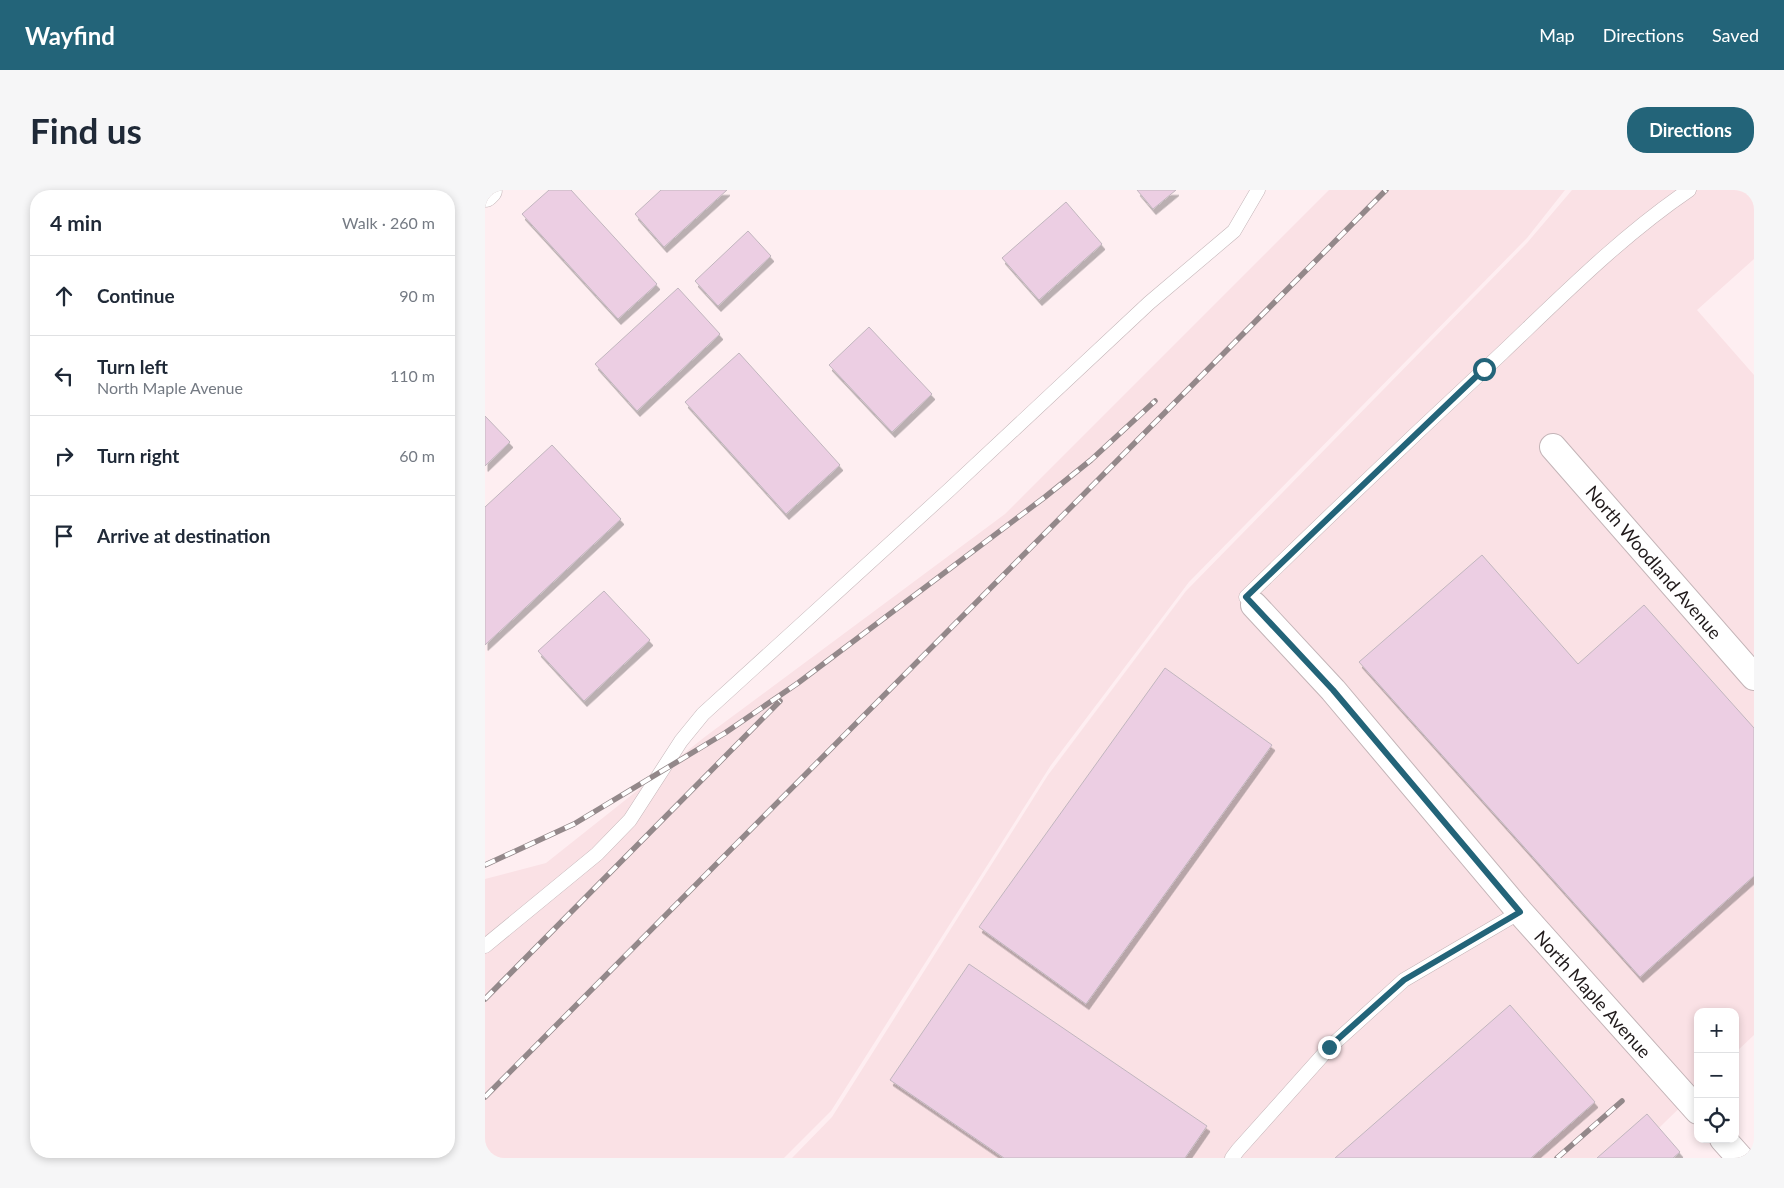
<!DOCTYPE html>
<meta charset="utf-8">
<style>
body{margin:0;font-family:Lato,sans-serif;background:#f6f6f7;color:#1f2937}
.controls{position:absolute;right:15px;bottom:15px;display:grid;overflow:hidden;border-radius:10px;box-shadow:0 2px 8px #0003}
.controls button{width:45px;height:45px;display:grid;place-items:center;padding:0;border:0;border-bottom:1px solid #e0e1e3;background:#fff;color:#1f2937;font:25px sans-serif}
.stop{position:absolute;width:15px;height:15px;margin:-11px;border:4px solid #236479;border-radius:50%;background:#fff}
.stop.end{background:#236479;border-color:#fff;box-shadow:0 1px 5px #0008}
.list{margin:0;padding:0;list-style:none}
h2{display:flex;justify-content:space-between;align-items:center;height:65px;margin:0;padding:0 20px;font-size:21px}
h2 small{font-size:16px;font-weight:400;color:#747a83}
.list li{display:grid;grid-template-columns:32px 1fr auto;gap:15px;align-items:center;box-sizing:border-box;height:80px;padding:0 20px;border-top:1px solid #e0e1e3}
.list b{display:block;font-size:19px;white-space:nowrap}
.list p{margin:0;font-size:16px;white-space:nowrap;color:#747a83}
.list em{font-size:16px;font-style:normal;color:#747a83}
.icon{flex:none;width:28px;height:28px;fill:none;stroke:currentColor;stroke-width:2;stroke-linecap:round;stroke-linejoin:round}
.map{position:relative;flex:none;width:1269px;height:968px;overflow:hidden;border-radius:20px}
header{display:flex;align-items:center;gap:30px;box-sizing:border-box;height:70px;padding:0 25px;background:#236479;color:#fff}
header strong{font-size:24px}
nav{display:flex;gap:28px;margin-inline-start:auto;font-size:18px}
.intro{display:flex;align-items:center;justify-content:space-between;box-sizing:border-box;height:120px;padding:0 30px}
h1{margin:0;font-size:35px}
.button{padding:12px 22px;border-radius:20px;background:#236479;color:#fff;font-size:18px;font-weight:700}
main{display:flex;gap:30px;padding:0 30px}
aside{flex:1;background:#fff;border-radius:20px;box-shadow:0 2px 8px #0003}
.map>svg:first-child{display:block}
.built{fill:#fae1e5}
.building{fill:#eccee3;stroke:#c1b6be;filter:url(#shadow)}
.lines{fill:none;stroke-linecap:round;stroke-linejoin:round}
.service-casing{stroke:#c3b4b7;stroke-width:15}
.minor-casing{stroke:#c3b4b7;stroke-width:28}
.tertiary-casing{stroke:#c3b4b7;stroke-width:29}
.service{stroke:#fff;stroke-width:14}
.minor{stroke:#fff;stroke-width:26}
.tertiary{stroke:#fff;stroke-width:28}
.rail-casing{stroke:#93888a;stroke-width:5.5}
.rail{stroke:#fff;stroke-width:4;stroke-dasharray:11;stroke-linecap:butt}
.route{stroke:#236479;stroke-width:6}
.labels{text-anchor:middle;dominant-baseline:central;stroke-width:4.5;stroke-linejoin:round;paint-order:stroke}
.street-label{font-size:18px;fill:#201a1b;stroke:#fff}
</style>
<header>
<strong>Wayfind</strong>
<nav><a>Map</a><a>Directions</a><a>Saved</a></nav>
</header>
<div class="intro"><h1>Find us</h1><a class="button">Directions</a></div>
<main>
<aside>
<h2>4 min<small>Walk · 260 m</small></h2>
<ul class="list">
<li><svg class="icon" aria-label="ahead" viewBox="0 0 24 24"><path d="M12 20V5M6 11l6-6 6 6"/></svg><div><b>Continue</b></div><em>90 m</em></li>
<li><svg class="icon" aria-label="left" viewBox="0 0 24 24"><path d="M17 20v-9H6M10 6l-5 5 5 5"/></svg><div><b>Turn left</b><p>North Maple Avenue</p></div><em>110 m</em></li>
<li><svg class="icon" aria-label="right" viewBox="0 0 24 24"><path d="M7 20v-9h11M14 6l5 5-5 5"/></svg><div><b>Turn right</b></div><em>60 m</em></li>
<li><svg class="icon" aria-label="arrive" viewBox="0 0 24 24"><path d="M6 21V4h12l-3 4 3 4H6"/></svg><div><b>Arrive at destination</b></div></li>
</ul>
</aside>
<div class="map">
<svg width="1269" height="968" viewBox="0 0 1269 968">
<defs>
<filter id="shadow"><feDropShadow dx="3" dy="5.5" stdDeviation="0" flood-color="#0004"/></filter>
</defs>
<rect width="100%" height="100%" fill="#feeef1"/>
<path class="built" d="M844 0H1080L1042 48 704 392 566 575 346 921 299 968H0V689L61 673 221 546 520 324Z
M1087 0H1269V69L1212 120 1269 185V845L1250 863V822H1213V900L1143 968H307L347 927 563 585 701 401 1042 53Z"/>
<path class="building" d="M64 0H86L172 94 133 129 37 24Z
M176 0H242L179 57 150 24Z
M652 0H691L668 19Z
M581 12 617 54 554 110 517 68Z
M263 41 286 66 233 116 210 91Z
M193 98 235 144 152 221 110 174Z
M384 137 447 204 407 242 344 175Z
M254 163 355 275 301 324 200 212Z
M0 226 25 252 0 276Z
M67 255 136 329 0 455V317Z
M997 365 1093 474 1159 415 1269 538V686L1155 787 874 472Z
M119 401 165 450 99 511 53 461Z
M680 478 787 555 601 814 494 737Z
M484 774 722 936 700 968H519L405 890Z
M1025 815 1110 912 1046 968H850Z
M1162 924 1195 962 1188 968H1112Z"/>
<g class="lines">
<g class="service-casing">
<path id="service" d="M769 415 761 407C845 325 930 244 1016 164 1076 107 1135 47 1204 0
M0 756 112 664 145 630 196 551 218 524 463 301 664 113 749 41 773 0
M747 968 753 960 845 857 919 790 1035 722"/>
</g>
<g class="minor-casing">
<path id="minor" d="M1068 257 1269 487
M769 415 848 500 1035 722 1213 921
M1238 949 1255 968"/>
</g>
<g class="tertiary-casing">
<path id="tertiary" d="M0 3 3 0"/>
</g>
<use href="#service" class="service"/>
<use href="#minor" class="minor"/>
<use href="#tertiary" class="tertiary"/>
<g class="rail-casing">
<path id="rail" d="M0 675 89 634 240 543 313 493 560 307 606 270 670 211
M0 809 295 511
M0 907 901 0
M1072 968 1137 911"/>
</g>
<use href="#rail" class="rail"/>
</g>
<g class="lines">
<path class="route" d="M844 857 919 790 1035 722 848 500 761 407 999 179"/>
</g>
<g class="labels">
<g class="street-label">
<text transform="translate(1169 372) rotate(49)">North Woodland Avenue</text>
<text transform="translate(1108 804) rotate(48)">North Maple Avenue</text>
</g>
</g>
</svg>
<div class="controls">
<button>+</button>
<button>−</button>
<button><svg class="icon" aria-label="locate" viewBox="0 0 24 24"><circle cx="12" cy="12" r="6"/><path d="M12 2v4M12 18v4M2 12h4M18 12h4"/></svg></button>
</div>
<div class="stop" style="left:999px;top:179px"></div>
<div class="stop end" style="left:844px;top:857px"></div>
</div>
</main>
